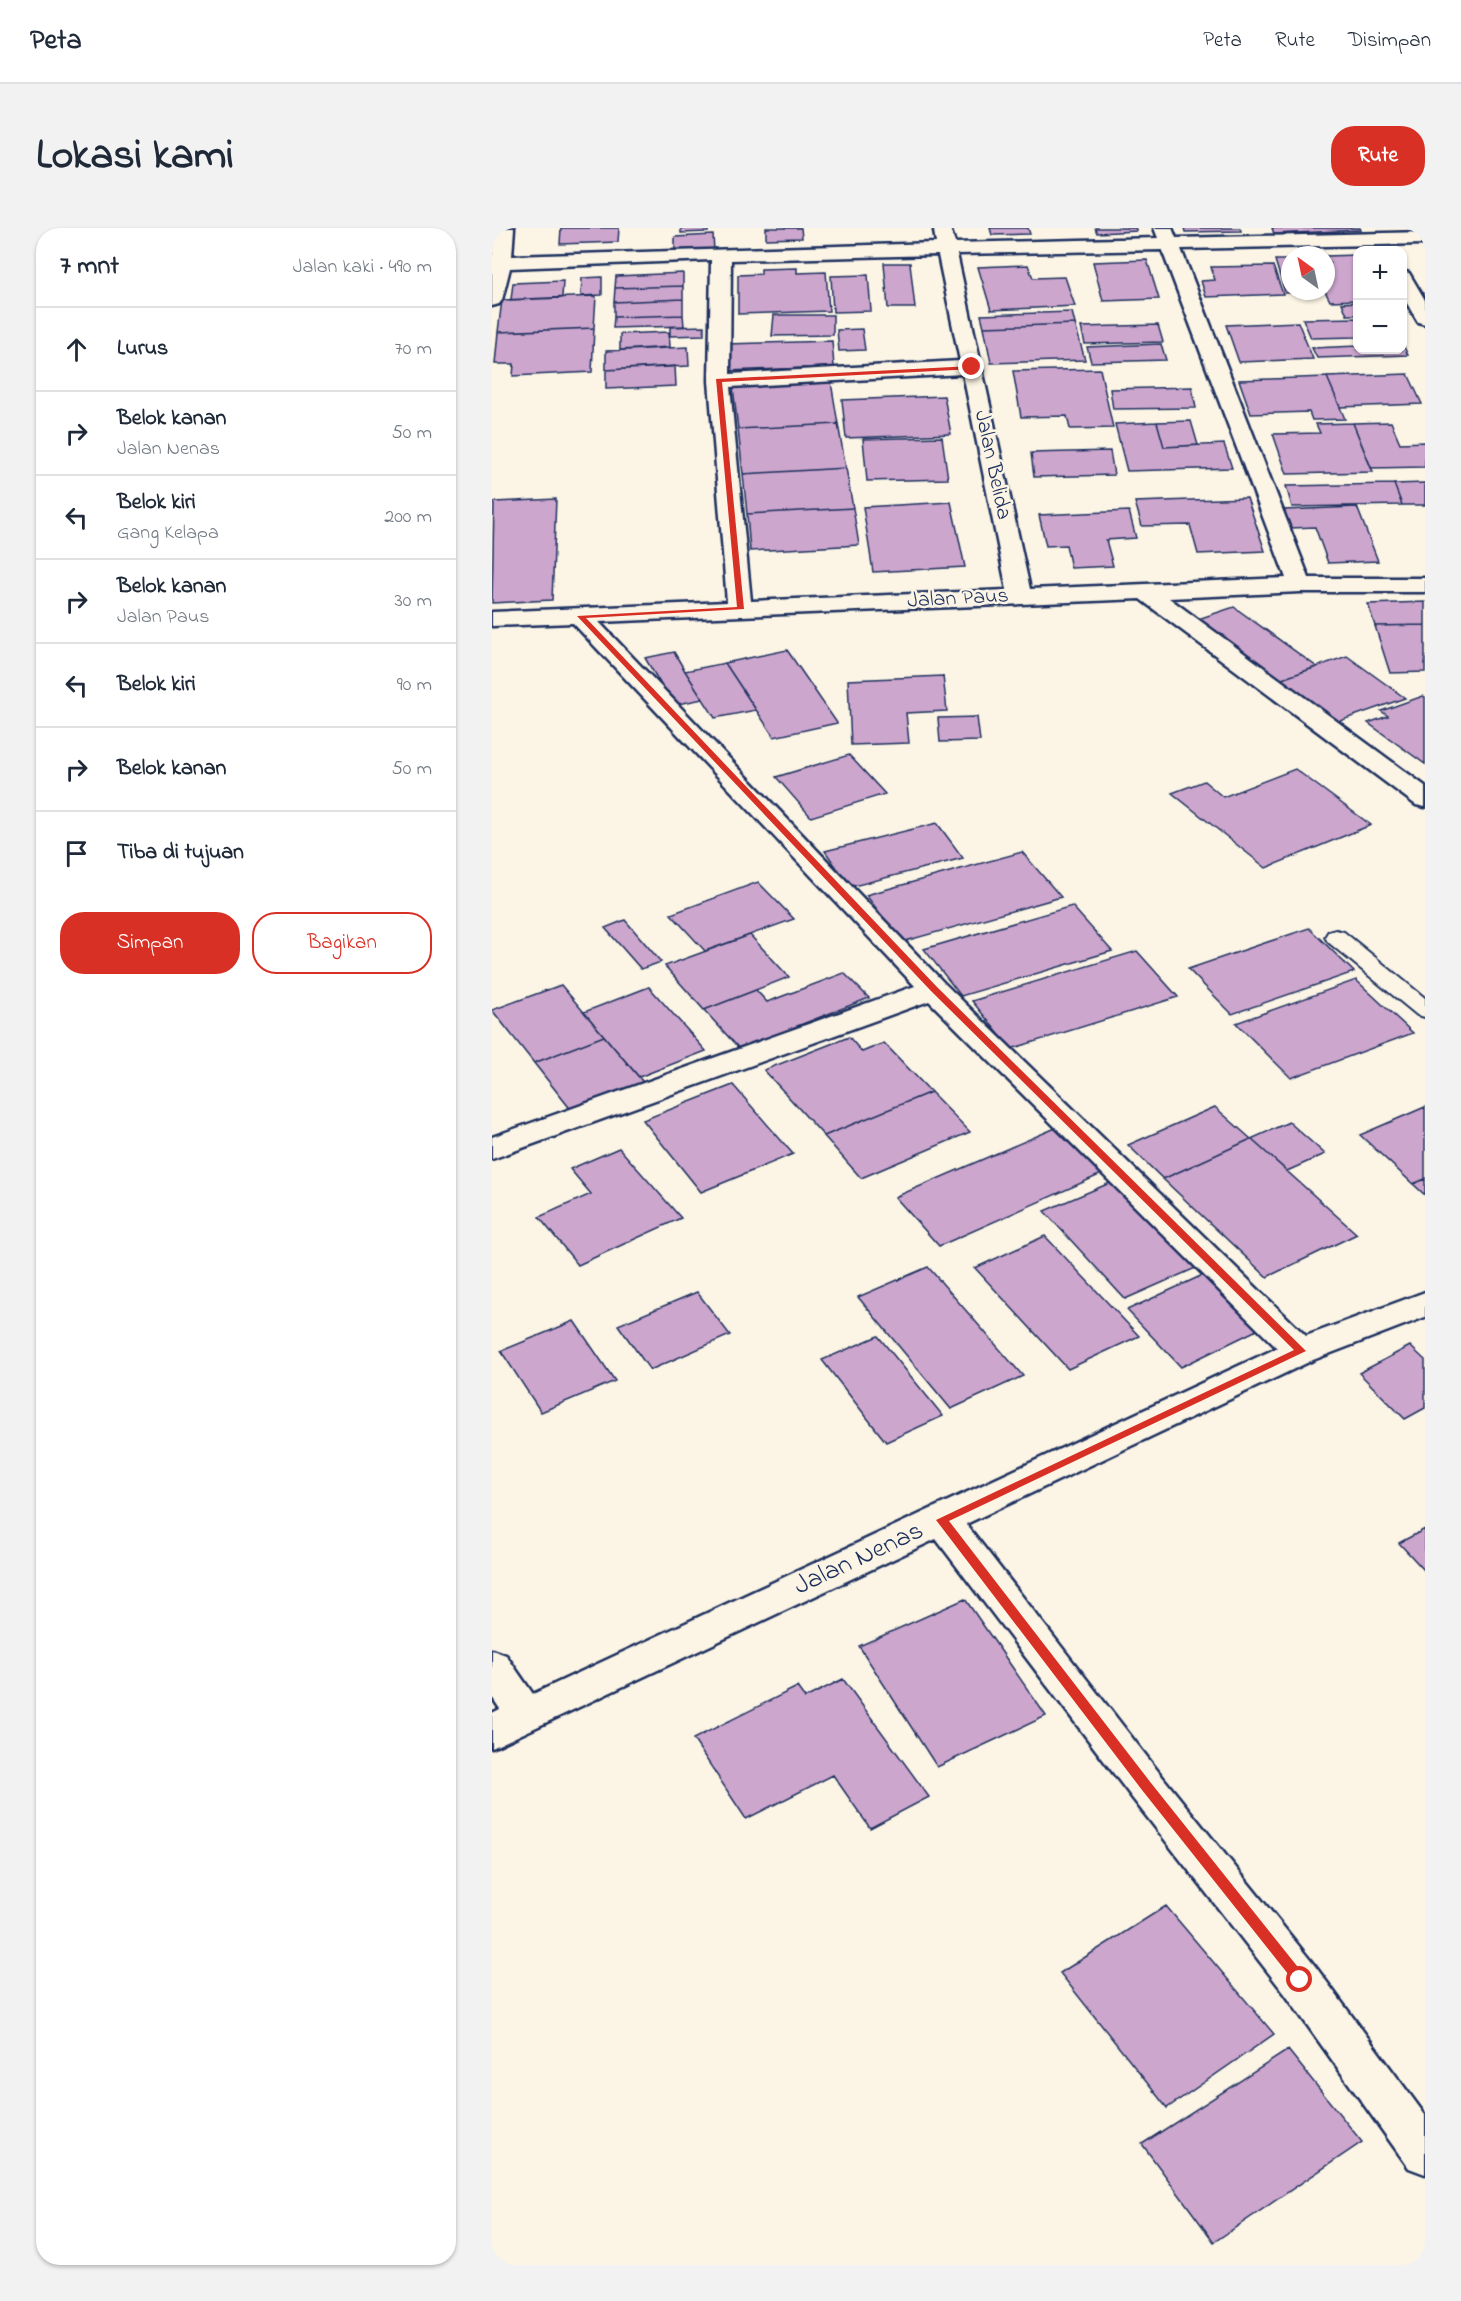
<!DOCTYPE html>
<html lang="id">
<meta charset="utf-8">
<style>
body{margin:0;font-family:"Indie Flower",sans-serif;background:#f2f2f3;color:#1f2937}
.controls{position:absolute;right:18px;top:18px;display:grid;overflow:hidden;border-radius:12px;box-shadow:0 2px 4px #0004}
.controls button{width:54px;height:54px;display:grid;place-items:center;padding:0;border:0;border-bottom:2px solid #e0e1e3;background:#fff;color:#1f2937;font:30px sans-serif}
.compass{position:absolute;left:789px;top:18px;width:54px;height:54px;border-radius:50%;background:#fff;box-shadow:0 2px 4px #0004;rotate:327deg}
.stop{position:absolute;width:18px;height:18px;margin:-14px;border:4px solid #d93025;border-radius:50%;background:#fff}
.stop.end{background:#d93025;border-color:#fff;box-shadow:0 2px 6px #0008}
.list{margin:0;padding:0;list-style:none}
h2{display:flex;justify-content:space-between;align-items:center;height:78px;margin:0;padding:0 24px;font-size:26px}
h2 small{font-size:20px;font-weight:400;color:#747a83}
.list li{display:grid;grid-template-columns:39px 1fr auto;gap:18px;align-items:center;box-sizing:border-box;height:84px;padding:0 24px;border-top:2px solid #e0e1e3}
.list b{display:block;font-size:22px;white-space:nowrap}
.list p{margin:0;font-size:20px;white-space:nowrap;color:#747a83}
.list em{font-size:20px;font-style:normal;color:#747a83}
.actions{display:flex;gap:12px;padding:18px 24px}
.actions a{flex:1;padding:14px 0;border:2px solid #d93025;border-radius:24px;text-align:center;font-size:21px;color:#d93025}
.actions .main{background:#d93025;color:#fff}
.icon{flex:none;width:33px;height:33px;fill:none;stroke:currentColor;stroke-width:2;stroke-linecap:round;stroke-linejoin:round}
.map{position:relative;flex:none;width:933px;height:2037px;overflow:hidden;border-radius:24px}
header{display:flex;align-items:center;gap:36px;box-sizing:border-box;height:84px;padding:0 30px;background:#fff;border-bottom:2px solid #e0e1e3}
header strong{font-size:28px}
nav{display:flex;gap:33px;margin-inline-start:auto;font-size:21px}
.intro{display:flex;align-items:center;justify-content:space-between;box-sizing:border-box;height:144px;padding:0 36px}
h1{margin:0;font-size:42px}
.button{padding:15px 27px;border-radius:24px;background:#d93025;color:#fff;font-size:21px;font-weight:700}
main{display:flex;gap:36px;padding:0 36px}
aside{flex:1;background:#fff;border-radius:24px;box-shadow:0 2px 4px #0004}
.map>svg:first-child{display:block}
.building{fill:#cda6cd;stroke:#1b2f5e;stroke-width:1.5}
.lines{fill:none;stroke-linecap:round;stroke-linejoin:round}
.lane-casing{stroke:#1b2f5e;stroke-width:4}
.street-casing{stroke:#1b2f5e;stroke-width:5}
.lane{fill:#fcf5e5;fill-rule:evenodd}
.street{fill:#fcf5e5;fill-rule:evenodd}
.route{fill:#d93025}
.labels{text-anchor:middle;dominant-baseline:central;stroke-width:5;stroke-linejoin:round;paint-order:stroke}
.far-street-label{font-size:22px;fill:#1b2f5e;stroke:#fcf5e5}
.street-label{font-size:27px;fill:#1b2f5e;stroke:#fcf5e5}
</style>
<header>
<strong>Peta</strong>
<nav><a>Peta</a><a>Rute</a><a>Disimpan</a></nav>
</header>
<div class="intro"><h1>Lokasi kami</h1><a class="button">Rute</a></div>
<main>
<aside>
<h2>7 mnt<small>Jalan kaki · 490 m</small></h2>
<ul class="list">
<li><svg class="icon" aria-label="ahead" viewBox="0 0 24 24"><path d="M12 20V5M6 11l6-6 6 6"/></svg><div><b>Lurus</b></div><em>70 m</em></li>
<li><svg class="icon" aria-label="right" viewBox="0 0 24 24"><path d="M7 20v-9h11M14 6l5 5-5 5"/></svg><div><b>Belok kanan</b><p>Jalan Nenas</p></div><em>50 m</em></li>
<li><svg class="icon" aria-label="left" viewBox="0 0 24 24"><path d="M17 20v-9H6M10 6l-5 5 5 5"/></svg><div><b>Belok kiri</b><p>Gang Kelapa</p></div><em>200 m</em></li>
<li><svg class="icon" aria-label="right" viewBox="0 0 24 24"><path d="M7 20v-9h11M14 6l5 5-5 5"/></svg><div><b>Belok kanan</b><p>Jalan Paus</p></div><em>30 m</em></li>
<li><svg class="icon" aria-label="left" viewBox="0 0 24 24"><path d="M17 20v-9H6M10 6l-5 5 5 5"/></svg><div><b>Belok kiri</b></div><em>90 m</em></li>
<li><svg class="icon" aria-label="right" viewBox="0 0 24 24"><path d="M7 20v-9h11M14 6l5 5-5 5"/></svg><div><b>Belok kanan</b></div><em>50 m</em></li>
<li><svg class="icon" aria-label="arrive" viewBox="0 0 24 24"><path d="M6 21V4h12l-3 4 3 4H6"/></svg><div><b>Tiba di tujuan</b></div></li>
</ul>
<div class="actions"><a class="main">Simpan</a><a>Bagikan</a></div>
</aside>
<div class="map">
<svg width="933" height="2037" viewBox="0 0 933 2037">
<rect width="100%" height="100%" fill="#fcf5e5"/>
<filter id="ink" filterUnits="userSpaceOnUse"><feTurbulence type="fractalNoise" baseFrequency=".0167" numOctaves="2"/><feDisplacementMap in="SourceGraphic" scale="12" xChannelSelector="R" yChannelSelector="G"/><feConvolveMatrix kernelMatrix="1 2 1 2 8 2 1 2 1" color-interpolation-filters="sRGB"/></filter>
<g filter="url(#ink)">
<path class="building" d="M69 0H127L126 14 68 16Z
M189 0H216V4L189 5Z
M274 0H309L310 10 274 11Z
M498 0H536L538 6 500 7Z
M603 0H643L645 3 605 5Z
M692 0H748L749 3 693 4Z
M780 0H868L869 2 782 6Z
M221 7 222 23 183 24V9Z
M865 27 866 72 838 73 833 63 834 35H838L834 28Z
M655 32 667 71 611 73 601 34Z
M783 32H798V63L821 64 793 65Z
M392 35H418L423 80H396Z
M536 37 541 50 573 49 583 78 499 82 486 39Z
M781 38 791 66 714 69 709 53 723 52 719 39Z
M305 40V45L334 44 337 83 246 86V47L269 46V41Z
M191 45V58L123 60 124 48Z
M376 47 379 83 341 84 339 48Z
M110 49V67L89 68 90 50Z
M71 53 70 70 19 72 21 55Z
M191 58V71L122 74 123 60Z
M104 68 102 100 6 104 10 72Z
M191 71V87L122 89V74Z
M866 74V87H855L850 75Z
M580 84 583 96 492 99 489 87Z
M191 87 192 98 121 100 122 89Z
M282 87H341V107L280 108Z
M866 90V109L819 110 811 91Z
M806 94 821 131 747 134 734 97Z
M583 96 593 132 499 135 492 99Z
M666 97 671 114 593 116 589 99Z
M212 98V107L178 108V99Z
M102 100 100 144 21 148 22 136H3L6 104Z
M370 101 373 122 347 123 345 102Z
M177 104 178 119 128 122V106Z
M340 113 342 139 235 143 234 116Z
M910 115 916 127 825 130 820 120 866 118V122H910Z
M669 116 674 132 599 134 595 119Z
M196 119 197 138 114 142V123Z
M183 138 184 158 114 161V142Z
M608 141 621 200 578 201 575 188 529 189 521 143Z
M916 146 930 176 848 179 835 149Z
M835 149 853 191 820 192 817 184 759 186 747 152Z
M339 154 346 196 246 201 241 159Z
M700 159 704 180 621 181 618 161Z
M452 168 459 206 354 210 350 172Z
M699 193 706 217 672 219 665 194Z
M665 194 672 219 732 216 740 240 635 243 623 196Z
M899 194 908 215 933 214V239L879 240 861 195Z
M861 195 881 244 795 246 781 206 828 205 824 196Z
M346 196 354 240 251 246 246 201Z
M450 209 456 251 375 253 371 211Z
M618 223 622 247 542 249 539 225Z
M354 240 361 280 255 286 251 246Z
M933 255V277H910L902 256Z
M902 256 910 277 800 279 794 258Z
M755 270 773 323 706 326 698 297 650 298 643 274Z
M64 271 60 372 0 375 2 274Z
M459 274 473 339 381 344 371 279Z
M865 279 886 333 836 335 823 299 799 300 792 282Z
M361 280 367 317 258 323 255 286Z
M637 283 644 310 614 312 621 338 579 340 574 317 554 318 547 287Z
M933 374V397L883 398 876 376Z
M742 379 825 439 787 452 706 391Z
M933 397V444L898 445 883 398Z
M295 422 345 495 282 509 233 435Z
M182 424 193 443 211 471 181 477 153 430Z
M855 428 913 470 845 494 787 452Z
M233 435 264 482 223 490 193 443Z
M451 448 455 483 414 485 417 515 359 517 356 452Z
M931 468 933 469V536L876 495 896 488 889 483Z
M485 489 488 513 448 514 446 490Z
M357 527 393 566 319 589 284 549Z
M803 541 879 597 774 640 680 565 712 553 731 569Z
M445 595 471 630 358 659 333 623Z
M530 624 569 669 410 714 374 667Z
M266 654 302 691 213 723 179 686Z
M580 678 620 723 469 768 432 721Z
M133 692 169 734 149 741 113 700Z
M817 700 862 744 740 786 696 741Z
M258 707 297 749 212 782 173 738Z
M645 723 686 769 519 821 480 773Z
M352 745 377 770 300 800 305 806 253 827 212 782 264 762 275 774Z
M864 752 921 805 799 850 744 795Z
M69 757 112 808 42 835 0 782Z
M157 759 214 823 147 849 92 784Z
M112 808 156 860 84 888 42 835Z
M357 809 370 824 392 815 439 864 332 908 272 842Z
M241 857 301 926 209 964 151 892Z
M439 864 478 904 369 950 332 908Z
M723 879 759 911 671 951 636 917Z
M933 879V951L921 956 868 907Z
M797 894 833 926 795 943 759 911Z
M566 899 612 945 447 1018 403 969Z
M759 911 865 1006 775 1049 671 951Z
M127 920 189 990 86 1037 47 989 99 966 78 941Z
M632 949 715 1035 633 1071 552 983Z
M933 951V967L921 956Z
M553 1008 647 1108 576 1141 483 1040Z
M436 1039 531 1148 459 1181 366 1069Z
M713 1046 769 1100 689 1139 635 1082Z
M205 1064 238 1107 158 1142 126 1097Z
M82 1093 123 1153 49 1184 9 1123Z
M386 1108 451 1188 394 1214 330 1132Z
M918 1118 933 1132V1180L913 1191 867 1145Z
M933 1301V1343L907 1315Z
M473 1371 554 1488 445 1539 367 1418Z
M351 1451 437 1569 378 1600 341 1547 254 1591 201 1511 305 1459 313 1470Z
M674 1678 782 1806 675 1880 568 1745Z
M796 1822 870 1914 722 2014 650 1916Z"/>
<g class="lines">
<g class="lane-casing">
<path id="lane" d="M844 702 852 704 933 770V789L925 787 836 714 833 709 836 704Z"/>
</g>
<g class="street-casing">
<path id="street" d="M4 0H22L20 28 444 15 442 3 444 0H458L463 15 666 10 662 0H680L684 10 933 4V16L689 21 817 350H933V364H808L677 370 933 558V579L924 577 648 371 107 394 452 755 814 1108 933 1064V1089L821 1132 474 1296 669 1547 823 1738 933 1887V1946L917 1940 793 1766 641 1571 444 1311 0 1520V1485L8 1481 0 1469V1422L14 1427 41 1466 785 1120 437 773 0 931V909L423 758 81 395 0 398V384L235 374 217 153 219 32 18 40 10 72 7 76 0 78V29ZM670 22 794 350 538 361 465 26ZM446 27 468 133 238 146 239 32ZM471 146 515 362 259 373 238 159Z
M910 43 917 45 933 72V96L926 94 910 67Z"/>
</g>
<use href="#lane" class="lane"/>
<use href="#street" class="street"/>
</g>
</g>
<path class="route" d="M480 138 482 141 230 154 252 381 94 390 445 759 814 1123 457 1293 659 1555 813 1748 815 1752 808 1758 804 1756 650 1562 444 1292 802 1122 439 763 85 388 245 379 224 151Z"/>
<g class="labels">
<g class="far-street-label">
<text transform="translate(500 237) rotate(78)">Jalan Belida</text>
<text transform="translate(466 371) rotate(-3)">Jalan Paus</text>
</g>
<g class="street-label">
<text transform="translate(367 1331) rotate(-25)">Jalan Nenas</text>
</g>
</g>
</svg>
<div class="controls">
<button>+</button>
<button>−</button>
</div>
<svg class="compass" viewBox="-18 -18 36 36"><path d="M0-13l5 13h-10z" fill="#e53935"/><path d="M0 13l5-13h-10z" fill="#747a83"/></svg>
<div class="stop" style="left:808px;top:1752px"></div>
<div class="stop end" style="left:480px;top:139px"></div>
</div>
</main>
